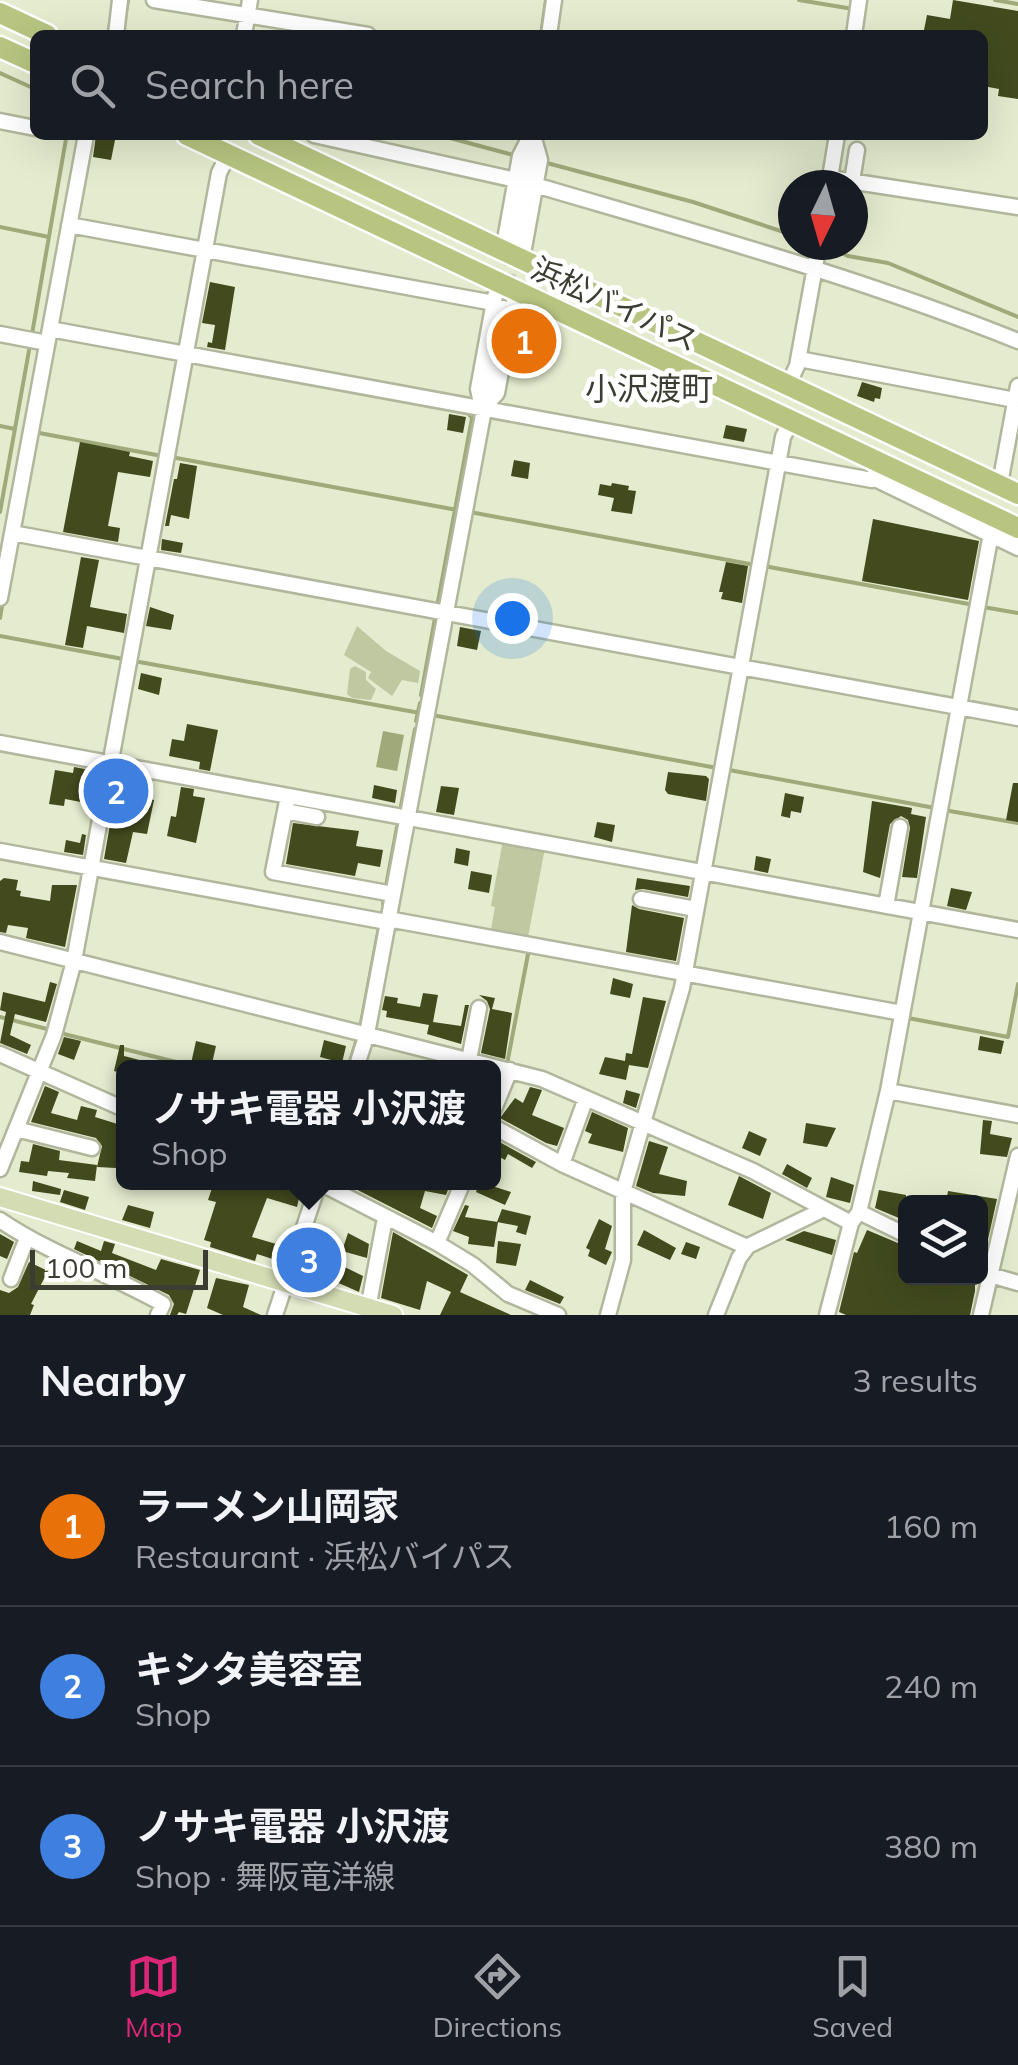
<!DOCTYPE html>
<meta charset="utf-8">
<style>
body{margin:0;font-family:Mulish,"Noto Sans JP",sans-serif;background:#20242c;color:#f1f3f6}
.controls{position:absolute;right:30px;bottom:30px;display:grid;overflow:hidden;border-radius:15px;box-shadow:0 10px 40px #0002}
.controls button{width:90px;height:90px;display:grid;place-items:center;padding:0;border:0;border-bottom:2px solid #363941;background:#171b24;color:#f1f3f6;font:50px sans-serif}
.compass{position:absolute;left:778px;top:170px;width:90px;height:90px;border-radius:50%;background:#171b24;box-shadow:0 10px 40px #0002;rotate:185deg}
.scale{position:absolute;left:30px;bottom:25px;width:178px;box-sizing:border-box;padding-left:10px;border:5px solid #3b3d32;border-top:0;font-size:28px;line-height:35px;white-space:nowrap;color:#3b3d32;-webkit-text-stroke:8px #fff;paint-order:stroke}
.you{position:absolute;left:512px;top:618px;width:35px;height:35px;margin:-25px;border:8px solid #fff;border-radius:50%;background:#1a73e8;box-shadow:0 0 0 15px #1a73e833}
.badge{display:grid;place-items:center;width:65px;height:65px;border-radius:50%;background:#db2777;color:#fff;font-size:32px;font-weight:700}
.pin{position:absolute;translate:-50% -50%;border:5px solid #fff;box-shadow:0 2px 10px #0006}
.popup{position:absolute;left:116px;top:1060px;width:385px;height:130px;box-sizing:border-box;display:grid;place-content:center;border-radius:15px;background:#171b24;filter:drop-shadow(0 2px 8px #0005);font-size:32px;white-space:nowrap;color:#9ea1a6}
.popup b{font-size:38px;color:#f1f3f6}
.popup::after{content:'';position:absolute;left:50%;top:100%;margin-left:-20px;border:20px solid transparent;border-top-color:#171b24}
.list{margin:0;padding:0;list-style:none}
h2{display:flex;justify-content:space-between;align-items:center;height:130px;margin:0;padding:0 40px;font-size:42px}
h2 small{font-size:32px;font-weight:400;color:#9ea1a6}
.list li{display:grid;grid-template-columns:65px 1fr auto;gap:30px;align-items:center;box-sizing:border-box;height:160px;padding:0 40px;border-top:2px solid #363941}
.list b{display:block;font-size:38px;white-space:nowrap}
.list p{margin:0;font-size:32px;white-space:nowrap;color:#9ea1a6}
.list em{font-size:32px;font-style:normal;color:#9ea1a6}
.icon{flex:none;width:55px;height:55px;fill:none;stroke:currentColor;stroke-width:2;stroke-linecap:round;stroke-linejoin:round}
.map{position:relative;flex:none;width:1018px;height:1315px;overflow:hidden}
.search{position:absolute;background:#171b24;box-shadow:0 10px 40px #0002;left:30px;right:30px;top:30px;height:110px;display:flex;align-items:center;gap:25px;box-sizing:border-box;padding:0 35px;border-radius:15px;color:#9ea1a6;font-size:38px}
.sheet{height:610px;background:#171b24}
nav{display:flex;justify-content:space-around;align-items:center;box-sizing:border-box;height:140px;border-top:2px solid #363941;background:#171b24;font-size:28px;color:#9ea1a6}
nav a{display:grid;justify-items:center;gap:5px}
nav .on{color:#db2777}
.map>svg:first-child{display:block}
.green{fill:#bfc8a0}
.water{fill:#9fa97a}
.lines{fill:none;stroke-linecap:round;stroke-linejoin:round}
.stream{stroke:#9fa97a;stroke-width:4}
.building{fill:#424a1e}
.minor-tunnel{stroke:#c2c8af;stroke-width:14;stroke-dasharray:14 7;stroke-linecap:butt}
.minor-casing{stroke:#b1b79c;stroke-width:19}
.major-casing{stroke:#fff;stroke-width:22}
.highway-casing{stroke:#fff;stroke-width:25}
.minor{stroke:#fff;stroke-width:14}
.major{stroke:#d4dcb3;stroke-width:18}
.highway{stroke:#b7c581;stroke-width:20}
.labels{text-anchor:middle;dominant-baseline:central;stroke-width:10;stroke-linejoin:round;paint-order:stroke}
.street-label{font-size:30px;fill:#3b3d32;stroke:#fff}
.neighbourhood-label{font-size:32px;fill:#3b3d32;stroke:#fff}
</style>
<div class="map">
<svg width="1018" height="1315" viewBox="0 0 1018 1315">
<rect width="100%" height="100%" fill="#e4ebce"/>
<path class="green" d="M357 626 386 651 420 671 418 683 402 680 392 696 368 678 371 672 344 655Z
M355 666 366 672V680L376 689 371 700 352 698 347 694 350 669Z
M503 840 545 848 527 942 490 935 495 907 491 906Z"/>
<path class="water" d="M383 731 404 735 397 771 376 767Z"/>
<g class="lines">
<path class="stream" d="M799 0 853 9
M995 0 1018 4
M123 30 128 0
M108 35 113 5
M541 35 546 0
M0 73 35 89
M439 135 517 156
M547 163 693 202 793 235
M0 227 49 237
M824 245 848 256 888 263 1018 317
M32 334 66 139
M0 426 15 429
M34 432 162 456
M171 457 457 510
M0 512 30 345
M470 512 755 565
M764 566 974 605
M437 607 472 418 467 412
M983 607 1018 613
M0 618 3 600
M0 636 123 659
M134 661 420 713
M421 695 435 618
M432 715 717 768
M416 721 420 703
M729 770 935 808
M401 806 415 729
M944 810 1018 823
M386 886 397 827
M383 904 384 899
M0 1017 51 1030
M908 1018 1008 1037 1018 984
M361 1023 379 927
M60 1033 192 1066
M507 1064 529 949
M348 1068 356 1042
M304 1202 310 1183"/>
</g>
<path class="building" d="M953 0 1018 11V99L998 96 999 89 983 86V35H923L927 15 950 19Z
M96 135H116L111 160 93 157Z
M210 282 235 287 225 350 207 347 208 342 212 343 215 325 202 323Z
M520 327 536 329 531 357 515 354Z
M862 382 882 388 880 399 875 398 874 402 857 396Z
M449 414 466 417 463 433 447 430Z
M726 425 747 429 744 442 723 438Z
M80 442 130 452 129 456 153 461 150 477 118 472 108 526 120 528 118 542 63 532Z
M514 460 530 463 528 479 511 476Z
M180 463 197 466 189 519 171 515 169 526H165L174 479H177Z
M612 483 629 486 628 490 636 491 632 514 611 511 614 498 598 495 600 484 611 486Z
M873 519 979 541 968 600 862 581Z
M162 539 183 543 181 553 161 550Z
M81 557 99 560 90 607 127 614 124 633 87 626 83 648 65 645Z
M726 562 748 566 742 603 721 599 723 592H719Z
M150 607 174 615 171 630 146 626Z
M460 627 481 631 477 650 457 646Z
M141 673 162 678 159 695 138 689Z
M187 724 218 730 210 771 199 769 200 762 169 756 172 739 184 741Z
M74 767 85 769 84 775 97 777 93 800 87 799 86 803 65 799 64 806 49 804 55 770 73 773Z
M668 772 706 776 709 779 706 801 668 794 665 790Z
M122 781 143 785 141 797 154 800 147 834 133 832 126 863 104 859 117 784 121 785Z
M1013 783H1018V822L1006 820Z
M374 785 397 790 395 803 372 798Z
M441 786 459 788 454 815 436 812Z
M181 787 194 789 193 796 205 798 196 843 167 836 171 816 176 817Z
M785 793 804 797 801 813 791 811 790 818 781 816Z
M872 801 912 808 911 814 926 817 917 878 902 877 910 828 908 820 901 816 890 824 880 878 863 872Z
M597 822 615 825 612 842 594 837Z
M293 823 359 831 356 846 383 850 380 867 358 863 355 876 286 864Z
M82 834 86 835 83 855 64 852 66 840 80 843Z
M456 848 470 851 468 866 454 863Z
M756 856 771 859 768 873 754 870Z
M471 871 492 875 489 893 468 889Z
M4 878 18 880 16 890 21 891 20 896 50 901 52 885H77L65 947 26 938 28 928 8 925 6 933 0 932V881Z
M637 878 690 886 688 897 643 889 635 890Z
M951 888 972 892 966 910 947 906Z
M632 905 639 909 684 918 676 961 626 952Z
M613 978 633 984 630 998 610 994Z
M50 982 57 984 46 1022 15 1014 10 1035 31 1045 27 1054 0 1043 6 1012 0 1010 3 992 45 1002Z
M423 993 438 995 433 1022 461 1026 465 1005H469L461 1044 427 1034 429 1025 386 1017 387 1011 382 1010 385 996 398 998 397 1003 420 1007Z
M479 995 495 998 492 1009 512 1013 505 1059 481 1053 490 1009 487 1001Z
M643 997 666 1001 648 1068 629 1065 626 1080 599 1074 605 1057 625 1061 626 1053 632 1054Z
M980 1036 1004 1041 1001 1054 978 1050Z
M64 1037 81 1041 74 1060 58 1054Z
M324 1040 346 1046 342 1063 320 1057Z
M196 1041 216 1046 211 1068H190Z
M120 1045H124V1056L155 1064 154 1068H124V1074L114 1071Z
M45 1086 59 1092 51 1113 77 1120 81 1106 97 1110 95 1117 124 1126V1143L118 1142 116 1168 97 1167 102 1146 96 1138 31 1122Z
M530 1087 542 1090 532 1115 564 1128 557 1146 546 1143 500 1118 515 1098 523 1103Z
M626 1090 640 1094 636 1108 623 1103Z
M592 1112 628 1128 623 1152 588 1143 592 1134 585 1131Z
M983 1120 992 1121 990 1134 1012 1138 1007 1157 980 1154Z
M806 1123 836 1128 827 1147 803 1143Z
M749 1131 767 1139 760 1156 742 1148Z
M494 1139 536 1162 532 1168 508 1154 505 1160 496 1155 499 1149 494 1147Z
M649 1141 668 1147 659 1174 687 1181 685 1196 653 1193 636 1186Z
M33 1144 60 1151 59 1160 97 1165 95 1181 67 1178 69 1173 48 1171 47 1176 19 1172 21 1161 29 1162Z
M787 1164 812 1178 807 1188 782 1174Z
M739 1176 771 1193 763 1219 728 1205Z
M831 1177 854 1185 850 1203 826 1197Z
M33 1181 61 1189 60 1195 32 1191Z
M214 1182H259L274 1188 276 1182H291L290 1187 301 1189 297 1207 267 1198 252 1237 283 1246 279 1261 257 1254 255 1261 210 1247 211 1242 204 1240 216 1202 208 1200Z
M342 1182H451L446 1195 425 1191 420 1208 437 1216 432 1228Z
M480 1182 511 1192 505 1205 476 1192Z
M64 1190 89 1197 85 1210 60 1202Z
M879 1190 906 1195V1221L875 1208Z
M948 1191 997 1199 985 1253 980 1252V1202H946Z
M128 1205 154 1212 150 1228 122 1220Z
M465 1205 469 1206 465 1217 498 1222 494 1247 468 1244 469 1237 453 1231Z
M502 1209 531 1216 526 1235 516 1232 518 1226 497 1222Z
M599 1219 612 1226 605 1249 612 1252 606 1265 588 1256 590 1250 586 1248Z
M644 1230 676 1248 670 1260 637 1245Z
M867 1230 905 1246 906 1278H971L975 1281V1291L970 1315H846L839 1312 854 1252 857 1253Z
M804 1231 836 1240 832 1255 785 1240Z
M393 1232 468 1275 460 1292 511 1315H440L451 1292 427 1281 420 1310 381 1298Z
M348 1233 369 1244 367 1258 342 1251Z
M0 1234 14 1242 7 1259 0 1256Z
M77 1241 101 1251 104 1241 115 1244 112 1253 156 1270 161 1259 200 1270 186 1314 179 1312 177 1315H170L174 1304 169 1295 74 1249Z
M498 1241 521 1244 516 1266 496 1263Z
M686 1242 700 1247 696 1259 681 1254Z
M308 1249 363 1276 359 1292 302 1267Z
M29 1262 48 1271 31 1304 34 1305 30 1315H0V1290L9 1293 18 1287Z
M216 1278 249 1285 243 1307 261 1315H223L207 1308Z
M530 1280 564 1297 560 1304 525 1290Z"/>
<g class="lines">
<path class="minor-tunnel" d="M503 308 514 247"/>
<g class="minor-casing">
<path id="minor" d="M154 0 368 35
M116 35 120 0
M244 35 250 0
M549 35 554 0
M854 35 859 0
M0 121 35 128
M314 135 516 180
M830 178 1018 207
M852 181 857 150
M829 184 837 135
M535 185C698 233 861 278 1018 341
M69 225 494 303
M516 237 532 141
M503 251 520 156 531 135
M522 259 540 160 533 135
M50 329 872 480 880 463
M0 334 47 343
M799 359 1015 400
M788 385 797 366 819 245
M481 403 478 389 495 296
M486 405 497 393 516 291
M873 478 1018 548
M997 484 1002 473 1018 386
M12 533 1018 718
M0 598 86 135
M0 743 1018 930
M288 796 273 872 393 894
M285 811 317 817
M0 851 387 922
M641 899 696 909
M886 906 900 827
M388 919 902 1013
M0 942 542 1079 753 1171 851 1223
M0 1054 124 1109
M469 1060 479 1008
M356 1068 367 1034 503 308
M888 1091 1018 1115
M494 1109 510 1070
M494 1127 562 1164 747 1247
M16 1129 92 1148
M562 1164 586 1098
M0 1169 54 1035 74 961 219 173 228 155
M318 1182 437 1243 473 1265 508 1294 558 1315
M859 1212 906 1235
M0 1220C50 1254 110 1274 163 1304L158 1315
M437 1243 463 1182
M980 1272 1018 1283
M11 1279 27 1238
M367 1314 385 1218
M275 1315 319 1182
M608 1315 623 1260V1192L682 988 783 437 791 421
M716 1315 739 1258 748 1246 818 1212 820 1207
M827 1315 851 1223 859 1212 888 1091 990 539 999 519
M981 1315 1018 1156"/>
</g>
<g class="major-casing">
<path id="major" d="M0 1197 393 1315"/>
</g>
<g class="highway-casing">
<path id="highway" d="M0 13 47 35
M0 47 35 63
M187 135 1018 528
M259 135 1018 494"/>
</g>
<use href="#minor" class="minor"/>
<use href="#major" class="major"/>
<use href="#highway" class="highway"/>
</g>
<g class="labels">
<g class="street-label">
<text transform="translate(615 304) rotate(25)">浜松バイパス</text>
</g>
<g class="neighbourhood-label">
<text x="649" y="388">小沢渡町</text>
</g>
</g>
</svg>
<div class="controls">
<button><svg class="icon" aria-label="layers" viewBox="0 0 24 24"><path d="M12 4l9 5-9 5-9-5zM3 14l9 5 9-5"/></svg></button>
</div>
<svg class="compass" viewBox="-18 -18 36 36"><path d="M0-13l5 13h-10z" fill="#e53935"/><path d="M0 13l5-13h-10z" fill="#9ea1a6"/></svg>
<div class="scale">100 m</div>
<div class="you"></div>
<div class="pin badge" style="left:524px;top:341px;background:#e8710a">1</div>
<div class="pin badge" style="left:116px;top:791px;background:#3f7fe0">2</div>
<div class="pin badge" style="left:309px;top:1260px;background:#3f7fe0">3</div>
<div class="popup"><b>ノサキ電器 小沢渡</b>Shop</div>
<div class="search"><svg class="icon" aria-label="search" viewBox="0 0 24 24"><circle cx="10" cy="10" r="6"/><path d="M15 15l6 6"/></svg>Search here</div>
</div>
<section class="sheet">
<h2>Nearby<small>3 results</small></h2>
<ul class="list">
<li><span class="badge" style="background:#e8710a">1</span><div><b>ラーメン山岡家</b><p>Restaurant · 浜松バイパス</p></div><em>160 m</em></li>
<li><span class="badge" style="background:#3f7fe0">2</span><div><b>キシタ美容室</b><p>Shop</p></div><em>240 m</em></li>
<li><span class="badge" style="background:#3f7fe0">3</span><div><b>ノサキ電器 小沢渡</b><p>Shop · 舞阪竜洋線</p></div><em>380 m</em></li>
</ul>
</section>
<nav>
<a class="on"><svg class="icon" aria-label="map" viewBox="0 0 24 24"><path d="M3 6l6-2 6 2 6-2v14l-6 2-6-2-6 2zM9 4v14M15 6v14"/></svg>Map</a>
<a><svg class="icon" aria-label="directions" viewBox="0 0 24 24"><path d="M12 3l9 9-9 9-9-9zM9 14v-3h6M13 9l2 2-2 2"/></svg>Directions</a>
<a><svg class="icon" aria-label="saved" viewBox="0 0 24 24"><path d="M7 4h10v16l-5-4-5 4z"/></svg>Saved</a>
</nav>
